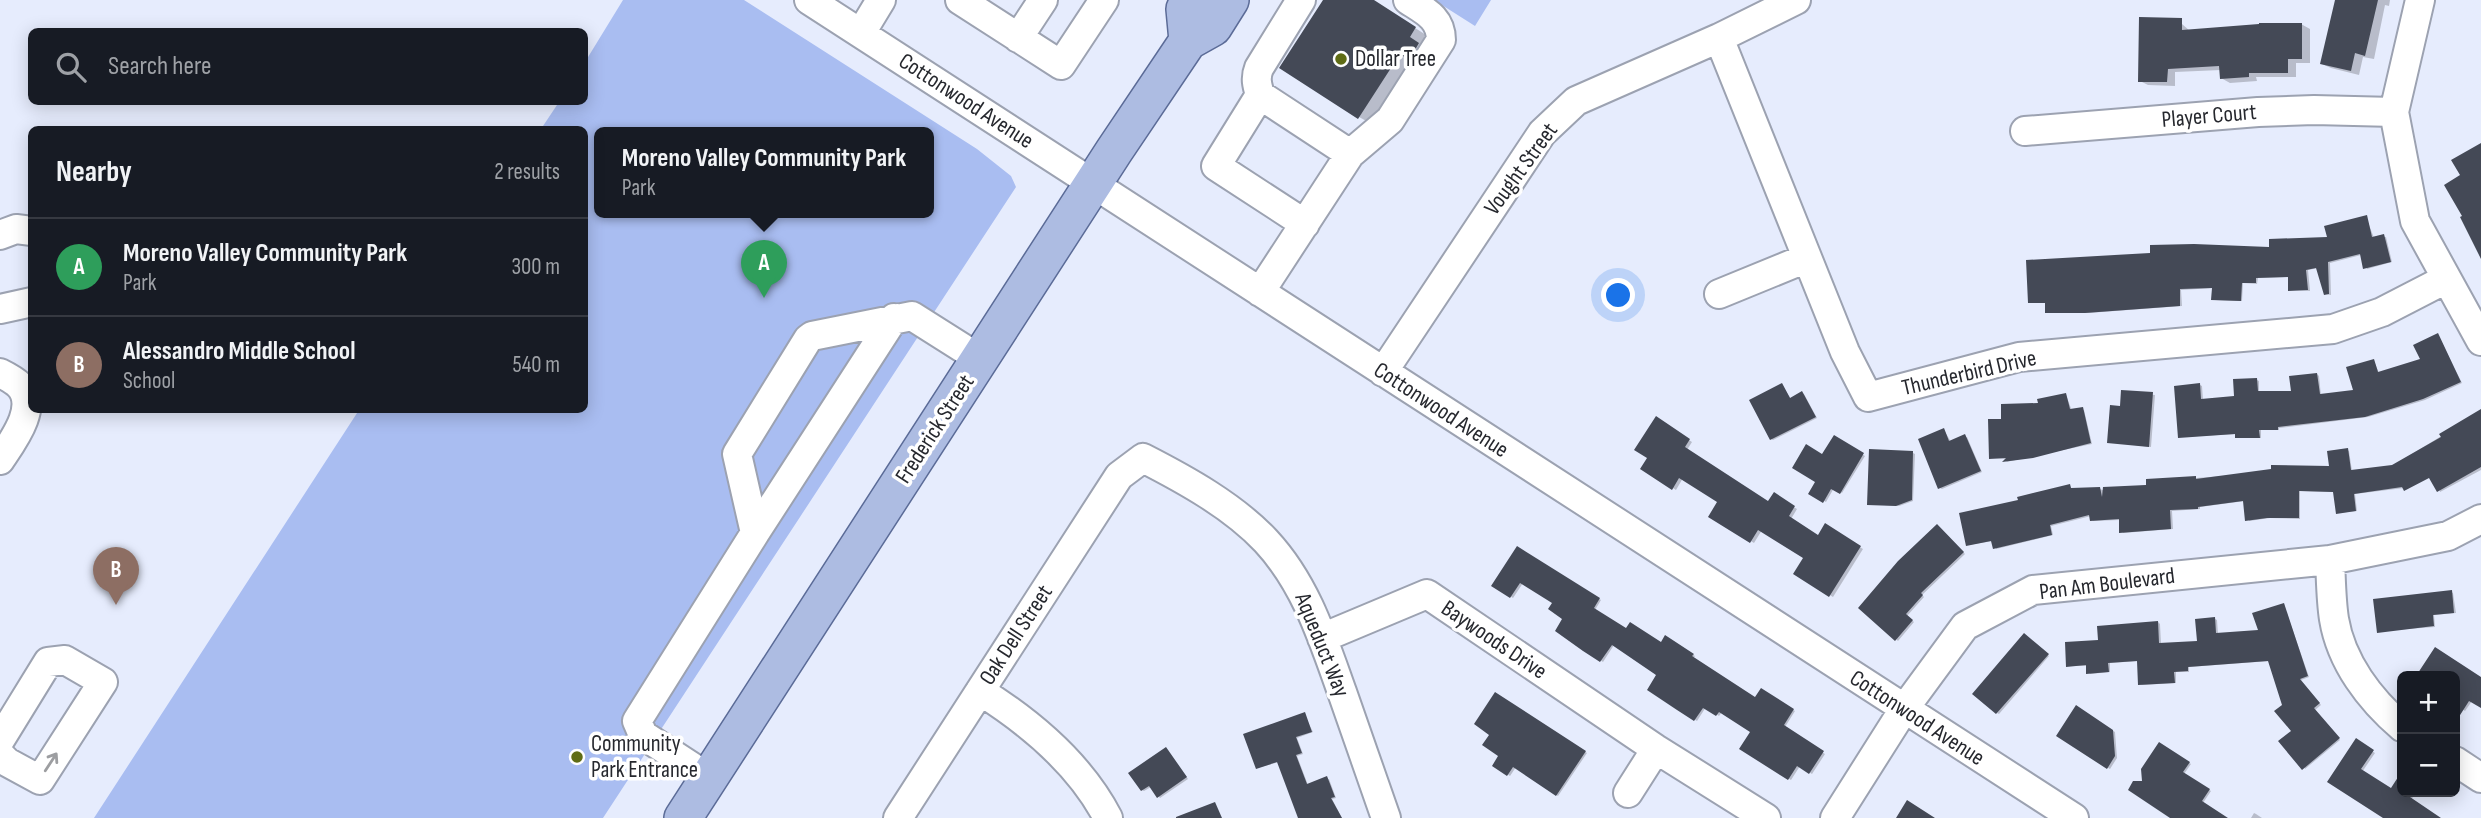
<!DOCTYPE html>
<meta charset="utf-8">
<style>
body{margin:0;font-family:"Sofia Sans Condensed",sans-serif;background:#242831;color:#f1f3f6}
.controls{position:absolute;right:21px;bottom:21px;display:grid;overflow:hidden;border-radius:10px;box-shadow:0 4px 18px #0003}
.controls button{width:63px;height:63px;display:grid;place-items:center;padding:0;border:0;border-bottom:2px solid #363941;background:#171b24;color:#f1f3f6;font:35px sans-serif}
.you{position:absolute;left:1619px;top:296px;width:24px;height:24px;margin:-18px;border:5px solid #fff;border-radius:50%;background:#1a73e8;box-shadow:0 0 0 10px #1a73e833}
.badge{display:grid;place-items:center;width:46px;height:46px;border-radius:50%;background:#1a73e8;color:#fff;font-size:23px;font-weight:700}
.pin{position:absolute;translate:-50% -58px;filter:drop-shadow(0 2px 4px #0008)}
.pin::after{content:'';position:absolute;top:37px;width:24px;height:21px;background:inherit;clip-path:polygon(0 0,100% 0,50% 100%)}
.popup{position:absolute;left:594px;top:127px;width:340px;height:91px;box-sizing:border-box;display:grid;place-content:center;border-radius:10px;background:#171b24;filter:drop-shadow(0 2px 5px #0005);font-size:23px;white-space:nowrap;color:#9ea1a6}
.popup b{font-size:26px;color:#f1f3f6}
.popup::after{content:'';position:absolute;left:50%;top:100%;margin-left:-14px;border:14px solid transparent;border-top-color:#171b24}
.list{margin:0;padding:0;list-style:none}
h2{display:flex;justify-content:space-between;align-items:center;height:91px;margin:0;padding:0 28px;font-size:30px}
h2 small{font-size:23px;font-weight:400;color:#9ea1a6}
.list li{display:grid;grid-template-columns:46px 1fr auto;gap:21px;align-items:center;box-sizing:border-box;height:98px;padding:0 28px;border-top:2px solid #363941}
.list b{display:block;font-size:26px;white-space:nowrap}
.list p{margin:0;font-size:23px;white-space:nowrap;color:#9ea1a6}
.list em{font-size:23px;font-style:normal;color:#9ea1a6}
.icon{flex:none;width:38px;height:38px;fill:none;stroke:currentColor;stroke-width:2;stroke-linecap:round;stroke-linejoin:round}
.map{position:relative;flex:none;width:2481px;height:818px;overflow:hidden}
.search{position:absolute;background:#171b24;box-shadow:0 4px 18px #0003;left:28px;top:28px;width:560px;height:77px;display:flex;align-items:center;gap:18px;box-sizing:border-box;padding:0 24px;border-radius:10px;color:#9ea1a6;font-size:26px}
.panel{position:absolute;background:#171b24;box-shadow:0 4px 18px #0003;left:28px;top:126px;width:560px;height:287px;border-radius:10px}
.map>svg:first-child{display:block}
.green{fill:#a9bdf1;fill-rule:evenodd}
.shadow{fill:#0003}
.building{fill:#444956}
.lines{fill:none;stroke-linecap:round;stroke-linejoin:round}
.minor-casing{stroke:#9ca2b1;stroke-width:32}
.major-casing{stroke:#5b6b97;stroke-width:40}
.minor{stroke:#fff;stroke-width:28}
.major{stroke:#adbce2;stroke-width:37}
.oneway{stroke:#9d9ea1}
.poi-dot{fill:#5f6c15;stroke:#fff;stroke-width:2.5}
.labels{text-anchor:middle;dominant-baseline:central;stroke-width:7;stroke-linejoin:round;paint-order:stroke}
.poi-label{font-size:23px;fill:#26282e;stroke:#fff;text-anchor:start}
.street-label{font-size:23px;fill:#26282e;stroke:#fff}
</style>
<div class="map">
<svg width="2481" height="818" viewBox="0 0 2481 818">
<rect width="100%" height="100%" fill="#e6ecfd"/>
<path class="green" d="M623 0H744L977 149 1011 176 1016 187 603 818H94L359 410H584V130L541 129 559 102H584L585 62ZM600 132H928V212H600Z
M1434 0H1491L1475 26Z"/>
<path class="shadow" d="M1325 0H1372L1426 35 1420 44 1430 51 1421 65 1412 59 1370 123 1359 117Z
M2357 0H2390L2389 6 2385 5 2374 59 2363 57 2359 75 2331 68 2322 64Z
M2182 24 2190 31 2301 24 2310 29V63H2296V77H2256L2257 81 2230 83 2221 78V70L2175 72V86L2148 85 2140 81Z
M2366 217 2374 238 2386 237 2392 262 2367 269 2361 255 2330 263 2331 295 2326 294 2318 268 2308 270 2310 291 2290 290V277L2258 278 2257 284 2243 283 2242 301 2215 300 2214 288 2181 290 2182 306 2088 313H2049L2047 312V303L2029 302 2271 249 2329 239Z
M2438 335 2462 383 2425 400 2368 417 2279 428V430H2261V438H2239L2237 434 2180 437 2200 385 2202 386 2203 400 2236 398 2257 380 2259 381V393L2293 392 2317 374 2319 376 2321 396 2355 391 2374 361 2379 373 2422 361Z
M1782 385 1791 399 1802 393 1804 394 1817 418 1773 440 1771 439Z
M2123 392 2155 395 2151 447 2109 442 2122 408Z
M2066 395 2072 411 2084 410 2092 444 2006 462 2009 459 1991 458 2003 421Z
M2481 412V470L2440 492 2436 472 2404 488 2355 494 2357 511 2338 513 2335 492 2300 491V519L2270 518 2249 521 2245 501 2200 507V509L2172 511 2173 529 2123 533 2120 520 2093 521 2091 516 2051 526 2053 535 1996 549 1993 541 1968 545 2020 502 2070 486 2072 490 2100 489 2105 491 2196 478 2331 468 2347 450 2349 451 2352 471 2392 466Z
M1656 419 1692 442 1687 450 1769 503 1774 495 1797 509 1791 519 1818 537 1826 526 1863 549 1833 597 1795 573 1805 558 1762 530 1754 543 1710 516 1720 502 1683 478 1676 490 1642 468 1649 458Z
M1944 430 1951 442 1967 437 1982 472 1942 489 1940 488Z
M1834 437 1865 456 1842 493 1834 488 1826 502 1810 493 1817 481 1823 456Z
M1913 453 1915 454 1913 501 1899 506 1869 504Z
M1939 527 1965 554 1922 595 1924 597 1907 616 1914 622 1898 641 1896 639Z
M1518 548 1601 600 1595 610 1626 631 1661 644 1666 637 1695 656 1693 659 1755 699 1761 690 1795 711 1785 727 1825 754 1812 774 1800 766 1791 780 1741 749 1752 731 1722 712 1719 716 1706 707 1697 721 1649 689 1659 675 1614 645 1603 662 1557 630 1565 618 1554 603 1523 583 1513 598 1494 585Z
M2451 592 2453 593 2456 613 2434 615 2435 627 2379 631Z
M2284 605 2309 677 2301 680 2321 705 2315 710 2340 740 2305 769 2270 661 2189 667V672H2176V683L2142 685 2140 684 2139 661 2110 663V672L2090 674 2087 666H2068L2100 641 2158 622 2160 624 2161 644 2198 643 2215 619 2217 620 2218 634 2260 632Z
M2027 637 2049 656 1999 714 1997 713Z
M2435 649 2481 679V706L2472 701 2465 711 2455 704V676H2418Z
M1496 695 1587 753 1558 796 1516 767 1510 776 1494 765 1501 755 1492 734Z
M2076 708 2115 732 2117 758 2110 769 2058 736Z
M1304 714 1313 732 1297 738 1303 754 1297 756 1308 785 1329 779 1336 798 1332 799 1342 818H1300L1279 762 1257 768Z
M2356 741 2375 753 2362 772 2391 790 2402 774V792H2416L2411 800 2439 818H2386L2330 781Z
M2160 744 2191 764 2184 774 2211 791 2203 803 2211 818H2172L2144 782Z
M1166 749 1188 779 1160 798 1151 787 1144 791 1142 790Z
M2254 813 2256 814 2262 818H2251Z"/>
<path class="building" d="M1323 0H1374L1416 27 1410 37 1419 43 1409 60 1400 54 1358 119 1279 68Z
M2335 0H2378L2365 56 2355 53 2351 71 2320 64Z
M2139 17 2182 18V30L2259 24V23H2302V59H2288V73H2249V77L2220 79 2219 66 2168 69 2167 82H2138Z
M2481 143V259L2460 217 2462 216 2444 185 2460 175 2451 160Z
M2367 215 2372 237 2384 234 2391 262 2363 269 2360 254 2328 262 2329 294 2324 295 2316 268 2306 270 2308 290 2288 291V277L2256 278V283H2242L2241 301 2211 300 2212 288 2180 289V306L2085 313H2045V303H2028L2026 260 2150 253V245L2194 244 2269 247V239L2327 237 2324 226Z
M2438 333 2461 382 2423 399 2365 417 2278 427V430H2259L2260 438H2235V434L2178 438 2174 386 2200 383 2201 399 2234 396 2233 379 2257 378 2258 391H2291L2289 376 2317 373 2320 394 2353 390 2346 367 2374 359 2378 372 2420 359 2413 345Z
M1782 383 1790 398 1802 391 1816 417 1770 440 1749 400Z
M2121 390 2153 392 2149 447 2107 443 2110 405 2120 406Z
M2066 393 2070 409 2083 407 2091 443 2033 458 2002 462 2006 458 1989 459 1988 419H2001V404L2038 403 2037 399Z
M2481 409V467L2437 492 2429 478 2404 491 2402 487 2354 494 2356 511 2336 514 2333 492 2299 491V518H2267L2245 521 2243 501 2198 507V509L2170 510 2171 529 2119 533V519L2090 521 2089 515 2050 525 2052 535 1993 549 1991 541 1966 546 1959 513 2018 500 2017 497 2070 484 2071 488 2100 487 2102 497 2103 487 2146 485V479L2196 476V479L2271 469V465L2329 466 2327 451 2348 448 2351 470 2392 465 2441 437 2439 434Z
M1656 416 1690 439 1685 447 1768 501 1774 492 1795 506 1789 516 1818 535 1825 523 1861 546 1829 597 1793 574 1803 558 1758 530 1750 543 1708 517 1717 502 1679 478 1672 490 1640 469 1647 458 1634 450Z
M1944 428 1949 441 1965 434 1981 471 1938 489 1918 439Z
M1834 435 1864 453 1840 494 1831 489 1823 503 1808 494 1815 482 1792 468 1806 444 1822 454Z
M1869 449 1913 451 1912 500 1896 506 1867 505Z
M1937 524 1964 552 1921 593 1923 595 1906 614 1913 620 1895 641 1858 608 1898 561Z
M1517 546 1600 598 1594 608 1626 628 1630 622 1661 642 1665 635 1694 654 1692 656 1755 697 1761 688 1794 709 1784 725 1824 751 1809 774 1797 766 1788 780 1739 749 1750 732 1719 712 1716 716 1703 708 1694 721 1677 710 1647 690 1656 675 1612 645 1600 662 1583 651 1555 631 1562 619 1548 609 1552 603 1520 583 1510 598 1491 586Z
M2452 590 2454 613 2433 615 2434 626 2377 633 2373 599Z
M2284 603 2308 676 2300 679 2320 703 2314 708 2340 738 2302 770 2278 741 2291 731 2274 711 2282 705 2268 661 2188 667V671L2174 672 2175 683 2138 685 2137 661 2108 663 2109 672 2086 674V665L2066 667 2065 642 2098 640 2097 626 2158 621 2159 643 2197 641 2195 619 2215 617 2216 633 2258 630 2252 613Z
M2024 633 2049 654 1996 714 1972 694Z
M2435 647 2481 677V708L2469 701 2455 723V676H2416Z
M1495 692 1586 751 1556 796 1513 767 1507 776 1492 766 1498 756 1482 745 1489 735 1474 724Z
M2076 705 2113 730 2115 756 2107 769 2056 736Z
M1305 712 1312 732 1296 737 1302 753 1296 755 1307 784 1327 776 1335 797 1331 798 1342 818H1298L1277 762 1256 769 1243 734Z
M2356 738 2374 750 2361 769 2391 788 2402 771V792H2414L2410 797 2441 818H2383L2327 782Z
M2159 742 2190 762 2183 772 2210 789 2202 801 2228 818H2170L2128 790 2133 781H2142L2141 769Z
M1166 747 1187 777 1157 798 1149 786 1141 791 1128 773Z
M1907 800 1935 818H1896Z
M1215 802 1222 818H1176V817Z"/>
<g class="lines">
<g class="minor-casing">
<path id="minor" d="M809 0 2074 818
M960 0 1061 65 1104 0
M1301 0 1259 68C1255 78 1257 85 1260 95L1350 154
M2420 0 2394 112 2415 221 2481 341
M861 33 881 0
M1018 38 1043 0
M1719 38 1845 352 1868 397 2019 357 2333 329 2382 312 2446 279
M1260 95 1216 166 1305 224
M2025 131 2258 112 2314 110 2394 112
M0 235 16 229 32 231
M1260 292 1350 154 1390 120 1441 40C1441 18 1425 11 1408 0
M1719 294 1807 258
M0 309 32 302
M1383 372 1542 133 1576 101 1719 38 1796 0
M0 373C6 376 14 380 19 385 40 406 12 442 0 460
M755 533 894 318
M2330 560C2331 579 2331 600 2334 619 2341 662 2370 700 2402 727
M1322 638 1427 594 1656 749 1766 818
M980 691C1031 723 1080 764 1108 818
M0 740 48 662 65 660 103 682 40 780 7 762 0 755
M2455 761 2481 778
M709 778 643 735 637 721 755 533 737 454 808 339 812 336 912 316 980 359
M1628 793 1656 749
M898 818 1119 476 1143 458C1186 480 1233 506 1266 541 1306 584 1323 639 1342 692 1357 734 1371 776 1386 818
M1835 818 1904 709 1965 626 2033 590 2330 560 2448 536 2481 519"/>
</g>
<g class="major-casing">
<path id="major" d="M1188 41 1185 9 1191 0
M683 818 1114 151 1188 41 1213 27 1230 0"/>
</g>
<use href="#minor" class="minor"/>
<use href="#major" class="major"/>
</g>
<defs><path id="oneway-shaft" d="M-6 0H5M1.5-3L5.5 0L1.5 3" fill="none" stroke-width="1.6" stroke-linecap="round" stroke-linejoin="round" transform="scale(1.75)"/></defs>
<use class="oneway" href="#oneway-shaft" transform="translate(51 762) rotate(-57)"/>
<g class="poi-dot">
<circle cx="1341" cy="59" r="7"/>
<circle cx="577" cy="757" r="7"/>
</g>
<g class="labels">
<g class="poi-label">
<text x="1355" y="59">Dollar Tree</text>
<text x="591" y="744">Community<tspan x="591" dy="26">Park Entrance</tspan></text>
</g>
<g class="street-label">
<text transform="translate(966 101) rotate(33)">Cottonwood Avenue</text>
<text transform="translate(2209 116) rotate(-5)">Player Court</text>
<text transform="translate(1521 169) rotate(-54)">Vought Street</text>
<text transform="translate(1969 373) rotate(-13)">Thunderbird Drive</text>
<text transform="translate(1441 410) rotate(33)">Cottonwood Avenue</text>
<text transform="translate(935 429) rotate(-57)">Frederick Street</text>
<text transform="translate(2107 584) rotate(-7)">Pan Am Boulevard</text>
<text transform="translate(1016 635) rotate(-57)">Oak Dell Street</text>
<text transform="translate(1494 640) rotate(34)">Baywoods Drive</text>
<text transform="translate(1322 645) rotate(68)">Aqueduct Way</text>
<text transform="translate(1917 718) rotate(33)">Cottonwood Avenue</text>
</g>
</g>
</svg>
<div class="controls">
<button>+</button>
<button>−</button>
</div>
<div class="you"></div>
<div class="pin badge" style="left:764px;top:298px;background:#2e9e5b">A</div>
<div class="popup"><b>Moreno Valley Community Park</b>Park</div>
<div class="pin badge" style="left:116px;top:605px;background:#8d6e63">B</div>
<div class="search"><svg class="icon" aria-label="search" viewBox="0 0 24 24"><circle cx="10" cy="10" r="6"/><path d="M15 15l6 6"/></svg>Search here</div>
<section class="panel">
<h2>Nearby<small>2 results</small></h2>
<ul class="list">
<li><span class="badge" style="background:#2e9e5b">A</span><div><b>Moreno Valley Community Park</b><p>Park</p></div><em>300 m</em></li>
<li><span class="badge" style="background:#8d6e63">B</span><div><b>Alessandro Middle School</b><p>School</p></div><em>540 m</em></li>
</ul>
</section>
</div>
